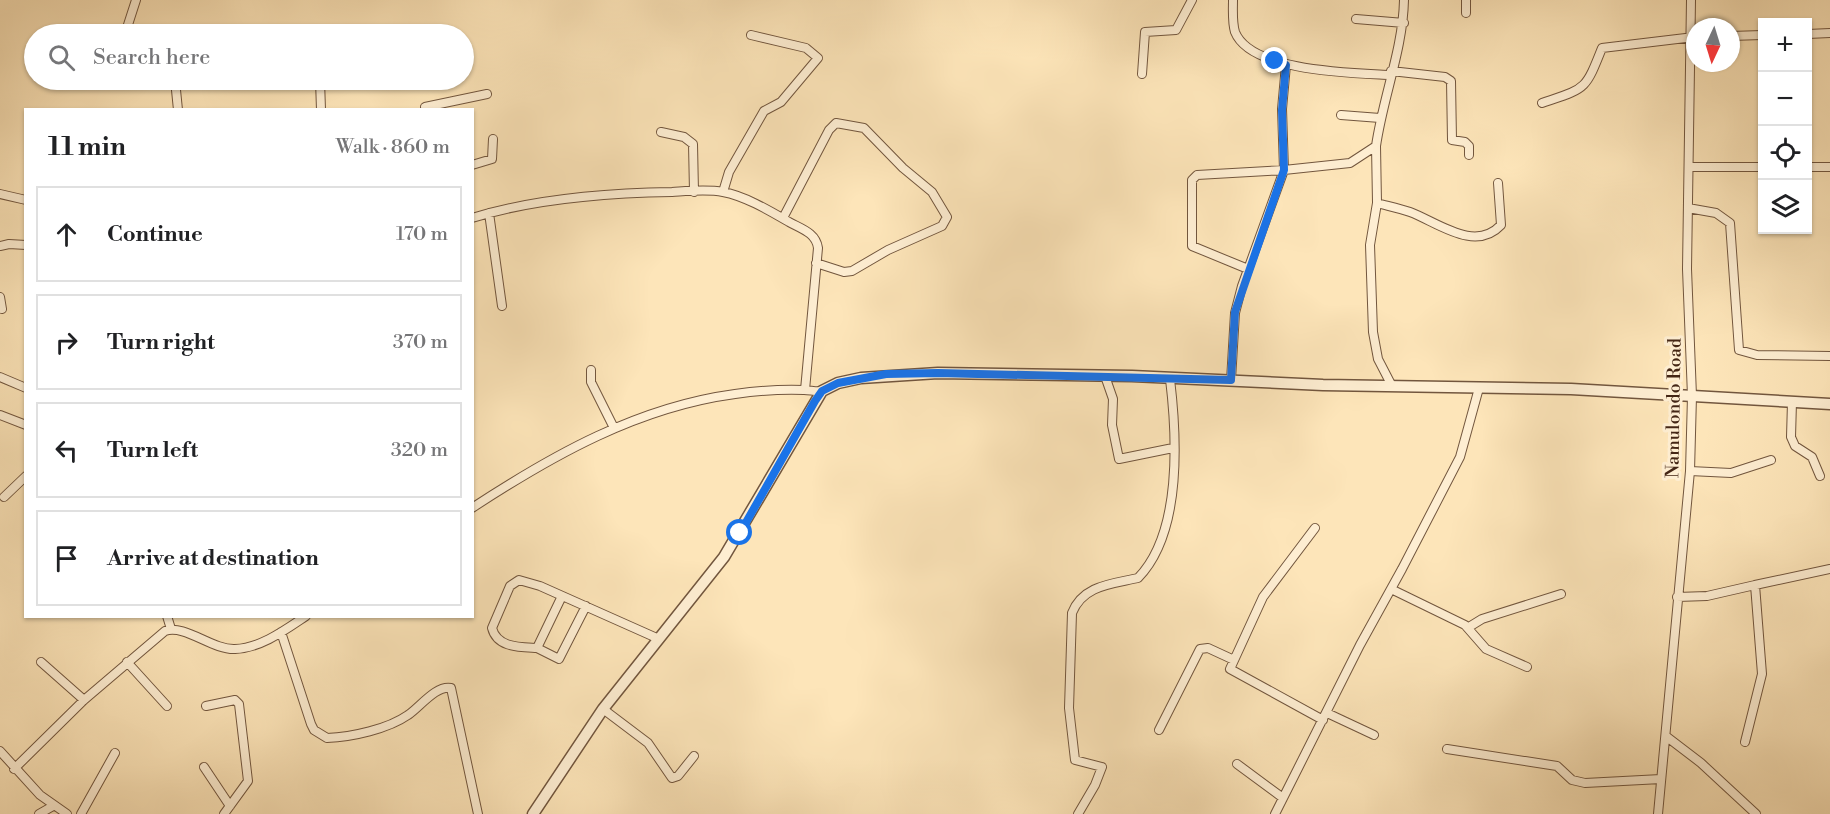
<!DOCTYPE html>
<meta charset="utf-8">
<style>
body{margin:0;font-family:"Libre Bodoni",serif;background:#f2f2f2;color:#202124}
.controls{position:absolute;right:18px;top:18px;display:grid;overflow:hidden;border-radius:0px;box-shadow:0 2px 4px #0004}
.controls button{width:54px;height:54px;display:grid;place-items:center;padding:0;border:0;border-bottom:2px solid #e0e0e0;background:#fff;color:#202124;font:30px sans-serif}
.compass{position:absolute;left:1686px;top:18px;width:54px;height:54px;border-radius:50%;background:#fff;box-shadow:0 2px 4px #0004;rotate:184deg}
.stop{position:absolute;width:18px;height:18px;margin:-14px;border:4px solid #1a73e8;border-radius:50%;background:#fff}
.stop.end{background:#1a73e8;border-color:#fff;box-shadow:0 2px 6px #0008}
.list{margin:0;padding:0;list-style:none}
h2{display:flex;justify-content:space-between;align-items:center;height:78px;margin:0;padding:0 24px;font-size:26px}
h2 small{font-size:20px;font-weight:400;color:#757577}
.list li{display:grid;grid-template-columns:39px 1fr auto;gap:18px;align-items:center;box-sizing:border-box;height:96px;margin:0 12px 12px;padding:0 12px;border:2px solid #e0e0e0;border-radius:0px}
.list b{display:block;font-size:22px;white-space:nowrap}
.list em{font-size:20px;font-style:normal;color:#757577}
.icon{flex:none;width:33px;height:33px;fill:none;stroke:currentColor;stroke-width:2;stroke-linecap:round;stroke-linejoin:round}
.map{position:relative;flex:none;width:1830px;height:814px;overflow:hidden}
.search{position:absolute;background:#fff;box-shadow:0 2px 4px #0004;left:24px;top:24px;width:450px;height:66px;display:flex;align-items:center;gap:15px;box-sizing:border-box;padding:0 21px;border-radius:33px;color:#757577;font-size:22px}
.panel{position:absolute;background:#fff;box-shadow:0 2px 4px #0004;left:24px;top:108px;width:450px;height:510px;border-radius:0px}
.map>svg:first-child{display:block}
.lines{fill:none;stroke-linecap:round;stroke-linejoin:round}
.minor-casing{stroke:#72563e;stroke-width:10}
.tertiary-casing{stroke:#72563e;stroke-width:13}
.minor{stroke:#feeed2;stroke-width:8}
.tertiary{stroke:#feeed2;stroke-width:10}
.route{stroke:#1a73e8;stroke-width:8}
.labels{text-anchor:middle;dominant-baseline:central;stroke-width:6;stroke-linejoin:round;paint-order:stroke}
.street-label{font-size:18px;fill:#442615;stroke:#feeed2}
</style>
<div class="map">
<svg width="1830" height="814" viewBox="0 0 1830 814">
<rect width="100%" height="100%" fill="#fde5b9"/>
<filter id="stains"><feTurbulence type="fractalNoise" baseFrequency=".00333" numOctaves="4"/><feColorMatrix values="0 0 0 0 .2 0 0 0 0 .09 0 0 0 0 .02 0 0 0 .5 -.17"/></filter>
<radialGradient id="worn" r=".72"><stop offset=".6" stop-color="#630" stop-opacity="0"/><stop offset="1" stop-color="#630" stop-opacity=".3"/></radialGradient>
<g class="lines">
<g class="minor-casing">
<path id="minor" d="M1233 0C1233 10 1232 22 1235 32 1251 72 1354 73 1390 75
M1466 13V0
M1356 19 1404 23
M125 34 136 0
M1808 34 1830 33
M1731 36 1762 35
M1391 71 1445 77 1451 81 1452 140 1465 142 1469 146V155
M1142 74 1145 32 1176 30 1192 0
M175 80 178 110
M320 80 321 110
M1542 103C1586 88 1585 91 1602 48L1694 37
M426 110 425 107 487 94
M1341 115 1380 118
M661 132 684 137 693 144 694 192
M1376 146 1377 203 1370 245 1373 332 1378 359 1392 386
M472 165 492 159 493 139
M1689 167H1762
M1808 167H1830
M723 192 729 172 764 111 781 102 818 58 806 48 751 35
M0 194 26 200
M1377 203C1388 206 1399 208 1410 212 1437 222 1475 253 1501 225L1498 183
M1688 208 1716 213 1730 223 1739 350 1757 355 1830 356
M489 213 502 306
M472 218C533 199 609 193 672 192 688 191 707 189 723 192 745 196 770 211 789 222 802 229 816 233 818 248L805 390
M783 218 829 130 836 123 864 128 903 168 932 192 947 217 942 226 888 250 852 271 844 272 816 263
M0 246 9 244 26 245
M1248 269 1192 246V180L1197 175 1284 170 1282 109 1286 65
M0 297 2 309
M591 370V382L614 428
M1105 376 1113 399 1112 425 1119 459 1173 448
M0 377 26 388
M1231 380 1235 313 1242 286 1284 170 1350 163 1376 146C1383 97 1403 49 1404 0
M1792 402 1791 437 1795 446 1812 457 1820 476
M0 415 26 425
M1690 471 1731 473 1771 460
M4 497 26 476
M472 508C553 455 638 407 735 394 757 391 782 389 804 390 810 390 816 392 822 391
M1315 528 1263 597 1230 669 1323 720
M1755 585 1830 569
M1391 589 1465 625 1486 649 1527 667
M562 596 537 648 559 659 586 606
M1677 597 1707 596 1755 585 1762 674 1745 742
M167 616 171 629
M1469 627 1482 619 1561 594
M281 632 311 724 314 730 327 738C352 737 388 729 408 715 420 707 436 685 451 688L478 814
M537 648C520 647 497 648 492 628L510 586 519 580 540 586 659 639
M41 662 84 700
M127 662 167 706
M206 706 235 700 239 704 248 781 224 814
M603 709 648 743 672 778 678 776 694 756
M1327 713 1374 735
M1159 730 1200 649 1208 648 1234 660
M1667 737 1701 763 1756 814
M1447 749 1557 766 1572 780 1585 783 1661 779
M0 751 40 795 67 814
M1237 764 1283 798
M204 767 230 806
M14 769 84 700 165 631C185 624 212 650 235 649 261 648 285 630 306 616
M39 814 53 806
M81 814 115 753
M1078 814 1095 785 1102 767 1075 760 1069 708 1072 613C1083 585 1112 584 1138 578 1182 533 1177 437 1170 379
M1275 814 1360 645 1402 569 1460 457 1479 388
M1658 814 1690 471 1692 396 1687 269 1691 0"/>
</g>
<g class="tertiary-casing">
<path id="tertiary" d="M533 814 603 709 724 557 822 391 838 383 861 378 938 373 1132 376 1323 385 1571 389 1830 404"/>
</g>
<use href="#minor" class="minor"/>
<use href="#tertiary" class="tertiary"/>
</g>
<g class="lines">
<path class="route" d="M740 533 815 401 822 391 838 383 886 374 938 373 1231 380 1235 312 1284 170 1282 110 1286 65 1275 61"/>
</g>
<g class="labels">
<g class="street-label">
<text transform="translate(1674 408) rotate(-89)">Namulondo Road</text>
</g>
</g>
<rect width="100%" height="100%" filter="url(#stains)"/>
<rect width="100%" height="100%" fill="url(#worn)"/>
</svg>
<div class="controls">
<button>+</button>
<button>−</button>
<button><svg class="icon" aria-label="locate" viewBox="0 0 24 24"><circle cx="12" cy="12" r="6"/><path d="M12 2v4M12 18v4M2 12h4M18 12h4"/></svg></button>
<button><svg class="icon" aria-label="layers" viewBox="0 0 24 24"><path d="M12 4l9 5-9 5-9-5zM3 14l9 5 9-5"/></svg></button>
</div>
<svg class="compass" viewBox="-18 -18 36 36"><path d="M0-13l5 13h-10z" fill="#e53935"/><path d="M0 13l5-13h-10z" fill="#757577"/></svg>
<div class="stop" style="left:740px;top:533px"></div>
<div class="stop end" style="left:1275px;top:61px"></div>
<div class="search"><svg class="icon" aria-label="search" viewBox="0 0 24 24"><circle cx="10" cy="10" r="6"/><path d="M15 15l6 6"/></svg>Search here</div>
<section class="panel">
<h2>11 min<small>Walk · 860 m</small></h2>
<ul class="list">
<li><svg class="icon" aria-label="ahead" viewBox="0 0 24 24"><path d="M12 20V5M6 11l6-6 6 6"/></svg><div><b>Continue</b></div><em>170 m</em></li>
<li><svg class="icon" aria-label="right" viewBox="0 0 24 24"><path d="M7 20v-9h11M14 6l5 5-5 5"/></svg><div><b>Turn right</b></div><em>370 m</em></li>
<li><svg class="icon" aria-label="left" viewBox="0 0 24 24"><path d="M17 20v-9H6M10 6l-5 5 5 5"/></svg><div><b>Turn left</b></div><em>320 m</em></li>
<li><svg class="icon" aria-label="arrive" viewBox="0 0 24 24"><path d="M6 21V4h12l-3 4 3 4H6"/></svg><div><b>Arrive at destination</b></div></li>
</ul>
</section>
</div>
